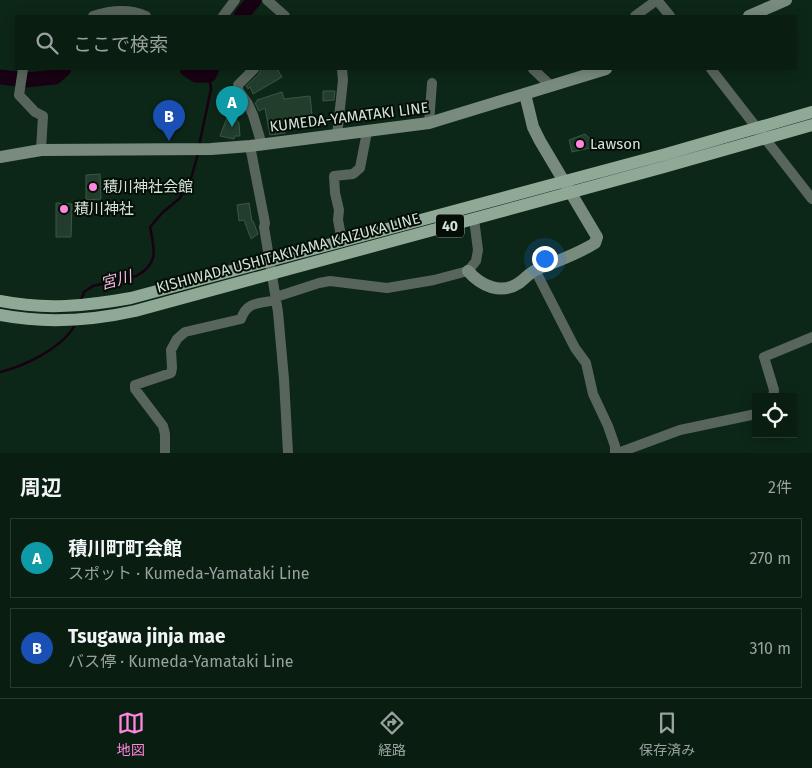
<!DOCTYPE html>
<html lang="ja">
<meta charset="utf-8">
<style>
body{margin:0;font-family:"Fira Sans","Noto Sans JP",sans-serif;background:#172a1f;color:#f1f3f6}
.controls{position:absolute;right:15px;bottom:15px;display:grid;overflow:hidden;border-radius:0px;box-shadow:0 2px 12px #0003}
.controls button{width:45px;height:45px;display:grid;place-items:center;padding:0;border:0;border-bottom:1px solid #293b31;background:#091d11;color:#f1f3f6;font:25px sans-serif}
.you{position:absolute;left:544px;top:258px;width:18px;height:18px;margin:-12px;border:4px solid #fff;border-radius:50%;background:#1a73e8;box-shadow:0 0 0 8px #1a73e833}
.badge{display:grid;place-items:center;width:32px;height:32px;border-radius:50%;background:#ff85df;color:#fff;font-size:16px;font-weight:700}
.pin{position:absolute;translate:-50% -41px;filter:drop-shadow(0 1px 2px #0008)}
.pin::after{content:'';position:absolute;top:26px;width:18px;height:15px;background:inherit;clip-path:polygon(0 0,100% 0,50% 100%)}
.list{margin:0;padding:0;list-style:none}
h2{display:flex;justify-content:space-between;align-items:center;height:65px;margin:0;padding:0 20px;font-size:21px}
h2 small{font-size:16px;font-weight:400;color:#99a29f}
.list li{display:grid;grid-template-columns:32px 1fr auto;gap:15px;align-items:center;box-sizing:border-box;height:80px;margin:0 10px 10px;padding:0 10px;border:1px solid #293b31;border-radius:0px}
.list b{display:block;font-size:19px;white-space:nowrap}
.list p{margin:0;font-size:16px;white-space:nowrap;color:#99a29f}
.list em{font-size:16px;font-style:normal;color:#99a29f}
.icon{flex:none;width:28px;height:28px;fill:none;stroke:currentColor;stroke-width:2;stroke-linecap:round;stroke-linejoin:round}
.map{position:relative;flex:none;width:812px;height:453px;overflow:hidden}
.search{position:absolute;background:#091d11;box-shadow:0 2px 12px #0003;left:15px;right:15px;top:15px;height:55px;display:flex;align-items:center;gap:12px;box-sizing:border-box;padding:0 18px;border-radius:0px;color:#99a29f;font-size:19px}
.sheet{height:245px;background:#091d11}
nav{display:flex;justify-content:space-around;align-items:center;box-sizing:border-box;height:70px;border-top:1px solid #293b31;background:#091d11;font-size:14px;color:#99a29f}
nav a{display:grid;justify-items:center;gap:2px}
nav .on{color:#ff85df}
.map>svg:first-child{display:block}
.lines{fill:none;stroke-linecap:round;stroke-linejoin:round}
.stream{stroke:#180112;stroke-width:2.5}
.river{stroke:#180112;stroke-width:15}
.building{fill:#223d2c;stroke:#3b5744}
.street{stroke:#58655c;stroke-width:10}
.secondary{stroke:#788b7d;stroke-width:12}
.primary{stroke:#90a997;stroke-width:12}
.poi-dot{fill:#ff85df;stroke:#040d06;stroke-width:2}
.labels{text-anchor:middle;dominant-baseline:central;stroke-width:4;stroke-linejoin:round;paint-order:stroke}
.shield{fill:#040d06;stroke:#95a399;stroke-width:1}
.shield-label{font-size:14px;font-weight:bold;fill:#d3e3d8}
.street-label{font-size:15px;fill:#d3e3d8;stroke:#040d06}
.poi-label{font-size:15px;fill:#d3e3d8;stroke:#040d06;text-anchor:start}
.water-label{font-size:16px;font-style:italic;fill:#f4b9e2;stroke:#040d06}
</style>
<div class="map">
<svg width="812" height="453" viewBox="0 0 812 453">
<rect width="100%" height="100%" fill="#0c2717"/>
<g class="lines">
<path class="stream" d="M199 146 211 89 209 75
M81 300 84 292 93 286 136 276C160 264 154 248 150 227L163 212 179 199 190 182 198 154
M0 372C25 366 62 348 75 325"/>
<path class="river" d="M241 16 254 0
M187 69 196 75H209L212 69
M0 77 26 80 55 77 64 69"/>
</g>
<path class="building" d="M261 69H277L282 77 253 94 250 87 248 89 246 86 259 74Z
M323 91H335L334 100 323 101Z
M282 92 284 99 310 96 313 124 284 126 285 133 270 135 265 108 259 111 255 103 257 102V100Z
M228 115 236 119 239 123 240 136H235L234 139 220 136Z
M585 134 598 146 572 152 569 140Z
M100 174 101 199 86 200V175Z
M56 203 72 204 71 237H56Z
M249 203 252 221H253L258 234 251 239 244 220 239 221 237 205Z"/>
<g class="lines">
<path class="street" d="M267 0 285 16
M93 16C111 10 128 8 146 16
M223 16 235 0
M635 16 657 0 670 16
M23 69 19 95 35 112 43 116 41 150
M254 69 238 85V90L248 104 253 115 262 145
M533 69 551 86
M711 69 812 199
M429 123 432 83
M337 136 343 80 342 69
M250 146 265 223 264 227 278 312 284 379 288 453
M342 241 338 220 339 210 335 193 334 176 353 174 360 168 367 132
M535 270 575 348 586 363 593 394 608 426 615 446V453
M276 297 319 283 330 281 387 288 434 280 468 271 476 261 478 250 474 219
M773 397 774 390 764 357 812 337
M165 453V434L163 426 135 389V385L171 373 172 368 171 350 177 339 185 332 241 319C247 301 259 304 276 300
M618 453 680 430 756 414"/>
<path class="secondary" d="M749 16 786 0
M0 157 41 150 211 149 250 146 429 123 606 69
M468 271C481 286 501 295 519 283 526 278 530 272 538 269 557 261 578 254 595 243L597 237 540 141 533 127 525 94"/>
<path class="primary" d="M0 301C45 310 87 306 131 298L666 154 812 112
M0 315C46 324 90 321 135 311L664 167 812 125"/>
</g>
<g class="poi-dot">
<circle cx="580" cy="144" r="5"/>
<circle cx="93" cy="187" r="5"/>
<circle cx="64" cy="209" r="5"/>
</g>
<g class="labels">
<rect class="shield" x="436" y="214.5" width="28" height="23" rx="4"/>
<g class="shield-label">
<text x="450" y="226">40</text>
</g>
<g class="street-label">
<text transform="translate(349 117) rotate(-7)">KUMEDA-YAMATAKI LINE</text>
<text transform="translate(288 253) rotate(-15)">KISHIWADA USHITAKIYAMA KAIZUKA LINE</text>
</g>
<g class="poi-label">
<text x="590" y="144">Lawson</text>
<text x="103" y="187">積川神社会館</text>
<text x="74" y="209">積川神社</text>
</g>
<g class="water-label">
<text transform="translate(116 280) rotate(-15)">宮川</text>
</g>
</g>
</svg>
<div class="controls">
<button><svg class="icon" aria-label="locate" viewBox="0 0 24 24"><circle cx="12" cy="12" r="6"/><path d="M12 2v4M12 18v4M2 12h4M18 12h4"/></svg></button>
</div>
<div class="you"></div>
<div class="pin badge" style="left:232px;top:127px;background:#0f9aa8">A</div>
<div class="pin badge" style="left:169px;top:141px;background:#1a4fb4">B</div>
<div class="search"><svg class="icon" aria-label="search" viewBox="0 0 24 24"><circle cx="10" cy="10" r="6"/><path d="M15 15l6 6"/></svg>ここで検索</div>
</div>
<section class="sheet">
<h2>周辺<small>2件</small></h2>
<ul class="list">
<li><span class="badge" style="background:#0f9aa8">A</span><div><b>積川町町会館</b><p>スポット · Kumeda-Yamataki Line</p></div><em>270 m</em></li>
<li><span class="badge" style="background:#1a4fb4">B</span><div><b>Tsugawa jinja mae</b><p>バス停 · Kumeda-Yamataki Line</p></div><em>310 m</em></li>
</ul>
</section>
<nav>
<a class="on"><svg class="icon" aria-label="map" viewBox="0 0 24 24"><path d="M3 6l6-2 6 2 6-2v14l-6 2-6-2-6 2zM9 4v14M15 6v14"/></svg>地図</a>
<a><svg class="icon" aria-label="directions" viewBox="0 0 24 24"><path d="M12 3l9 9-9 9-9-9zM9 14v-3h6M13 9l2 2-2 2"/></svg>経路</a>
<a><svg class="icon" aria-label="saved" viewBox="0 0 24 24"><path d="M7 4h10v16l-5-4-5 4z"/></svg>保存済み</a>
</nav>
